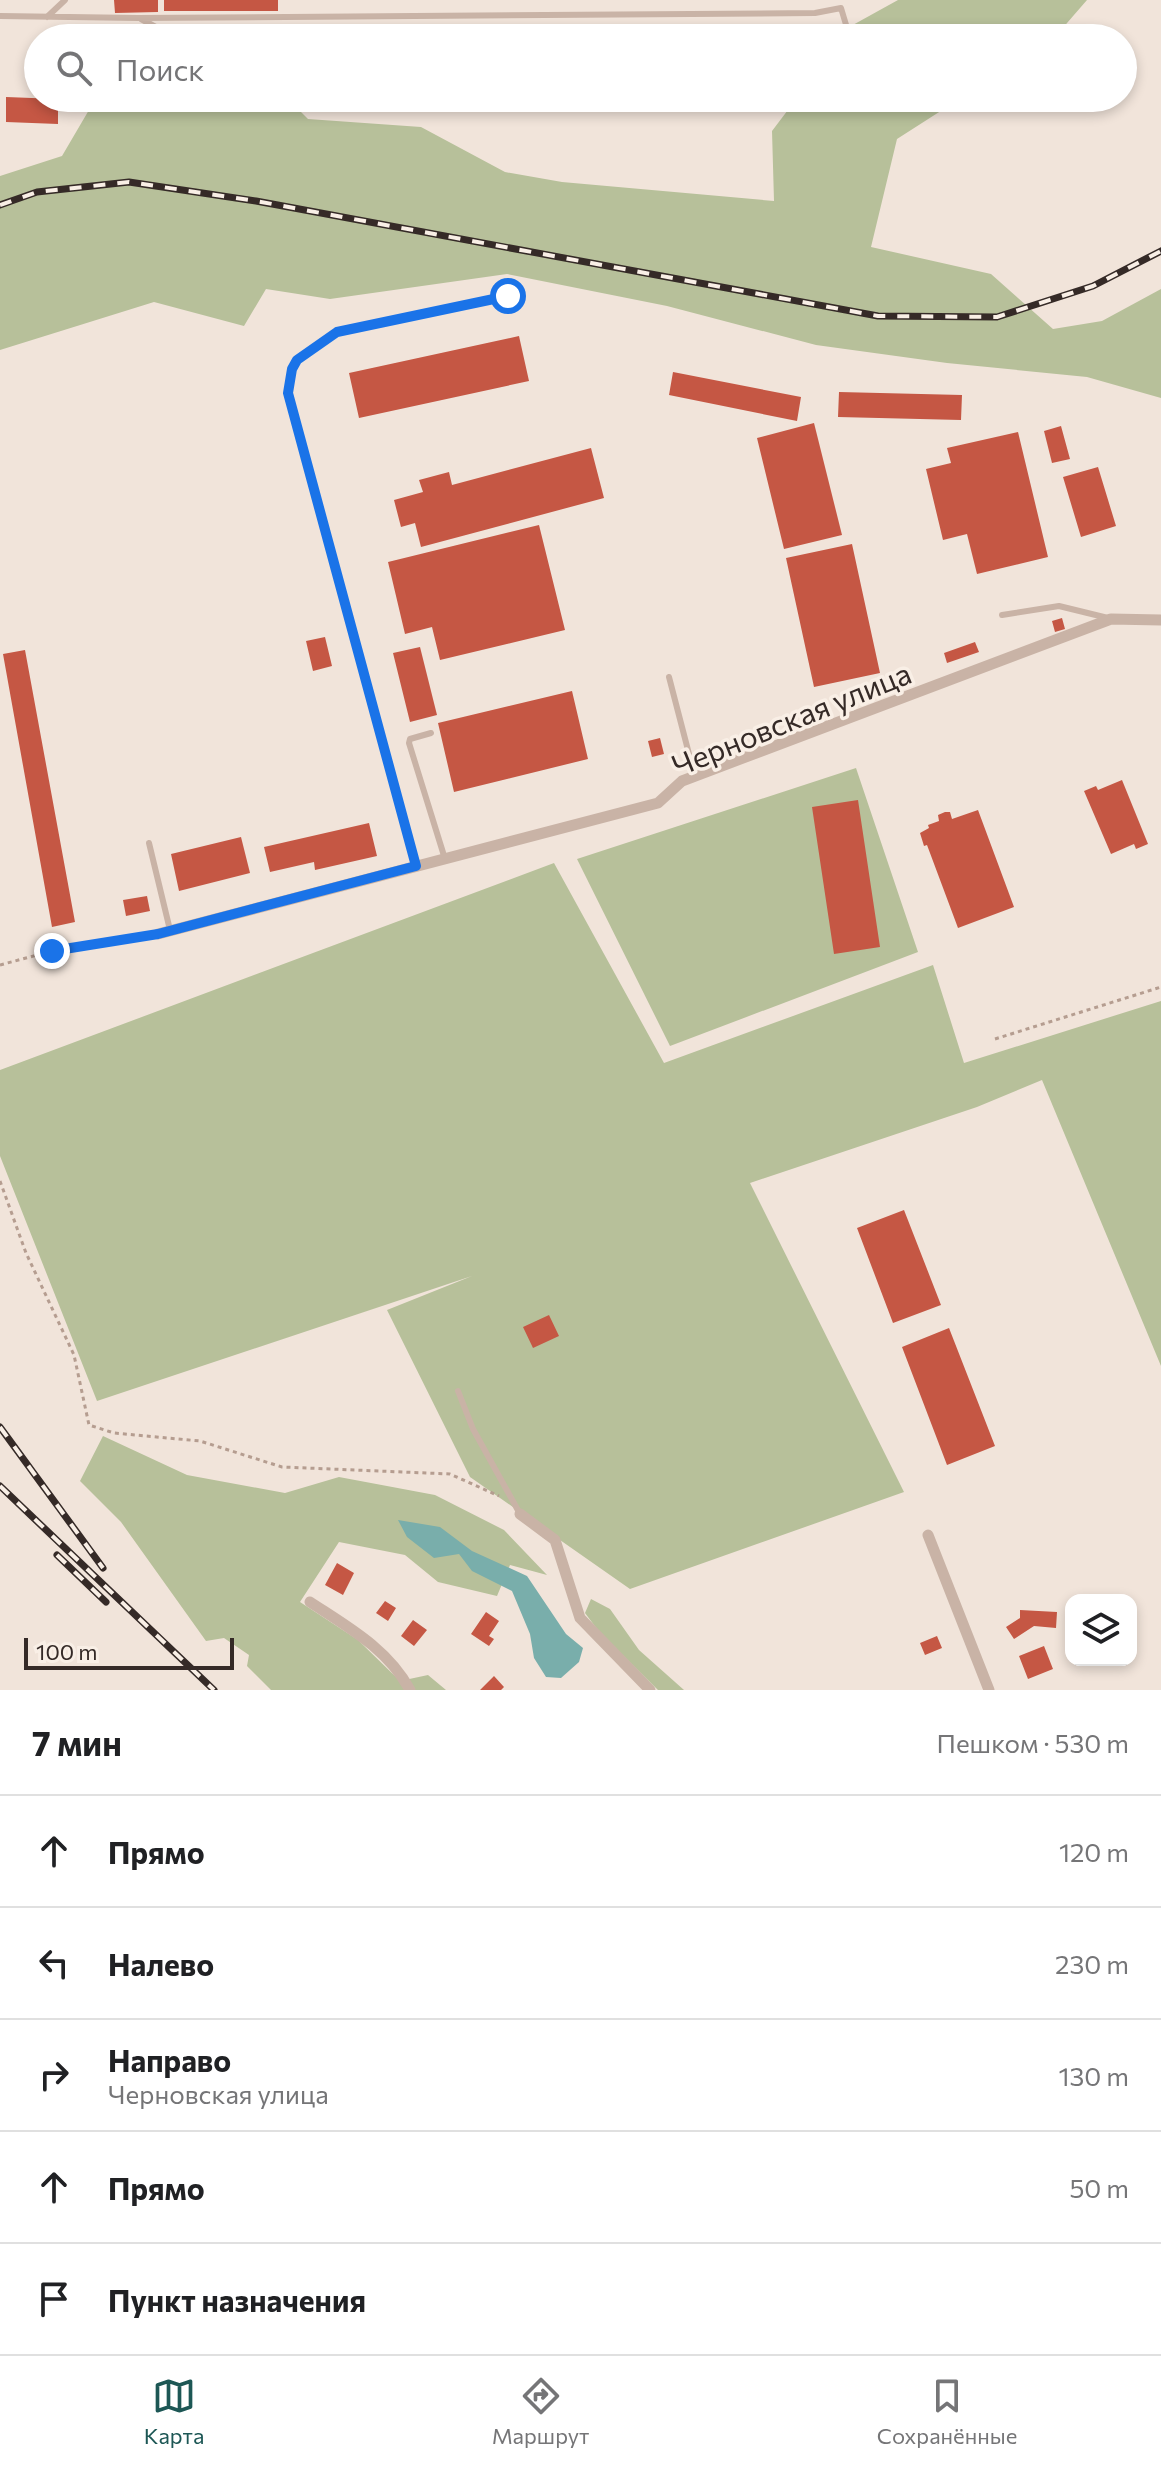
<!DOCTYPE html>
<html lang="ru">
<meta charset="utf-8">
<style>
body{margin:0;font-family:Commissioner,sans-serif;background:#f6f6f6;color:#202124}
.controls{position:absolute;right:24px;bottom:24px;display:grid;overflow:hidden;border-radius:16px;box-shadow:0 4px 12px #0003}
.controls button{width:72px;height:72px;display:grid;place-items:center;padding:0;border:0;border-bottom:2px solid #e0e0e0;background:#fff;color:#202124;font:40px sans-serif}
.scale{position:absolute;left:24px;bottom:20px;width:210px;box-sizing:border-box;padding-left:8px;border:4px solid #352a27;border-top:0;font-size:22px;line-height:28px;white-space:nowrap;color:#352a27;-webkit-text-stroke:6px #f9efe6;paint-order:stroke}
.stop{position:absolute;width:24px;height:24px;margin:-18px;border:6px solid #1a73e8;border-radius:50%;background:#fff}
.stop.end{background:#1a73e8;border-color:#fff;box-shadow:0 2px 8px #0008}
.list{margin:0;padding:0;list-style:none}
h2{display:flex;justify-content:space-between;align-items:center;height:104px;margin:0;padding:0 32px;font-size:34px}
h2 small{font-size:26px;font-weight:400;color:#757577}
.list li{display:grid;grid-template-columns:52px 1fr auto;gap:24px;align-items:center;box-sizing:border-box;height:112px;padding:0 32px;border-top:2px solid #e0e0e0}
.list b{display:block;font-size:30px;white-space:nowrap}
.list p{margin:0;font-size:26px;white-space:nowrap;color:#757577}
.list em{font-size:26px;font-style:normal;color:#757577}
.icon{flex:none;width:44px;height:44px;fill:none;stroke:currentColor;stroke-width:2;stroke-linecap:round;stroke-linejoin:round}
.map{position:relative;flex:none;width:1161px;height:1690px;overflow:hidden}
.search{position:absolute;background:#fff;box-shadow:0 4px 12px #0003;left:24px;right:24px;top:24px;height:88px;display:flex;align-items:center;gap:20px;box-sizing:border-box;padding:0 28px;border-radius:44px;color:#757577;font-size:30px}
.sheet{height:664px;background:#fff}
nav{display:flex;justify-content:space-around;align-items:center;box-sizing:border-box;height:112px;border-top:2px solid #e0e0e0;background:#fff;font-size:22px;color:#757577}
nav a{display:grid;justify-items:center;gap:4px}
nav .on{color:#1d5755}
.map>svg:first-child{display:block}
.green{fill:#b7c09a}
.water{fill:#79aeab}
.building{fill:#c55744}
.lines{fill:none;stroke-linecap:round;stroke-linejoin:round}
.path{stroke:#b59d90;stroke-width:3;stroke-dasharray:4 4;stroke-linecap:butt}
.service{stroke:#c9b3a6;stroke-width:6}
.minor{stroke:#c9b3a6;stroke-width:11}
.rail-casing{stroke:#352a27;stroke-width:7}
.rail{stroke:#f9efe6;stroke-width:4;stroke-dasharray:12;stroke-linecap:butt}
.route{stroke:#1a73e8;stroke-width:10}
.labels{text-anchor:middle;dominant-baseline:central;stroke-width:7;stroke-linejoin:round;paint-order:stroke}
.street-label{font-size:30px;fill:#352a27;stroke:#f9efe6}
</style>
<div class="map">
<svg width="1161" height="1690" viewBox="0 0 1161 1690">
<rect width="100%" height="100%" fill="#f1e4da"/>
<path class="green" d="M898 0H1087L1054 38H842L851 26Z
M96 98H217L237 102 289 100 308 119 421 127 505 172 562 182 774 201 772 131 797 98H961L897 139 871 247 991 274 1053 329 1102 321 1161 289V398L1087 377 947 363 816 345 667 306 507 274 330 299 266 289 244 326 154 302 0 350V176L62 156Z
M856 768 918 952 670 1046 577 859Z
M554 863 664 1063 933 965 964 1063 1161 1001V1366L1042 1080 977 1107 750 1183 904 1492 630 1589 470 1477 387 1310 472 1276 97 1401 0 1156V1070Z
M103 1436 187 1475 285 1493 339 1477 435 1495 504 1530 547 1575 510 1565 497 1596 438 1582 405 1555 339 1542 300 1602 358 1640 400 1681 428 1675 446 1690H271L247 1666 249 1655 224 1638 206 1641 121 1522 80 1481Z
M591 1599 610 1609 639 1650 684 1690H658L600 1633 585 1613Z"/>
<path class="water" d="M398 1520 440 1527 472 1551 527 1576 566 1634 583 1648 579 1662 561 1678 546 1677 534 1658 530 1634 512 1591 472 1571 459 1554 434 1558 407 1537Z"/>
<path class="building" d="M114 0H158V12L115 13Z
M164 0H278V11H164Z
M6 97 58 99V124L6 122Z
M519 336 529 381 359 418 349 373Z
M673 372 801 397 797 421 669 395Z
M839 392 962 395 961 420 838 417Z
M814 423 842 535 784 549 757 438Z
M1061 426 1070 459 1052 463 1044 431Z
M1018 432 1048 557 977 574 967 534 943 540 926 469 951 463 947 448Z
M591 448 604 498 421 547 415 523 401 527 394 500 423 492 419 480 449 472 452 485Z
M1098 467 1116 526 1081 537 1063 477Z
M539 525 565 630 440 660 432 627 405 634 388 562Z
M852 544 880 673 814 687 786 558Z
M1062 618 1065 629 1055 632 1052 621Z
M325 637 332 666 313 671 306 641Z
M975 642 979 652 947 663 944 653Z
M420 647 437 715 410 722 393 653Z
M25 650 75 922 52 927 3 654Z
M572 691 588 759 454 792 438 723Z
M660 738 664 754 652 757 648 741Z
M1122 780 1148 844 1136 849 1134 844 1111 854 1084 791 1096 786 1098 790Z
M858 800 880 947 834 954 812 807Z
M978 810 1014 907 958 928 927 845 924 846 920 833 929 828 928 825 939 821 938 815 945 812H950L952 819Z
M369 823 377 856 315 870 314 862 270 872 264 847Z
M241 837 250 873 179 891 171 854Z
M147 896 150 911 126 916 123 900Z
M904 1210 941 1305 893 1323 857 1228Z
M549 1315 559 1336 533 1348 523 1327Z
M949 1328 995 1446 947 1465 902 1347Z
M337 1563 354 1573 343 1595 325 1585Z
M385 1601 396 1608 388 1621 376 1613Z
M1020 1610 1057 1612 1056 1628 1034 1626 1014 1639 1006 1627 1020 1618Z
M486 1612 499 1621 489 1636 494 1639 489 1646 471 1634Z
M413 1620 427 1630 414 1646 401 1636Z
M937 1636 942 1648 925 1655 920 1643Z
M1044 1646 1053 1669 1028 1679 1019 1656Z
M494 1676 504 1687 501 1690H480Z"/>
<g class="lines">
<path class="path" d="M0 965 52 951 145 936
M995 1039 1161 987
M0 1181 26 1253 74 1355 89 1425 114 1433 200 1441 282 1467 450 1474 499 1496"/>
<path class="service" d="M0 16 138 18 815 13 841 8 847 28 841 38
M47 17 65 0
M141 19 176 38
M1002 615 1059 606 1108 618
M669 677 695 777
M431 733 410 739 409 743 445 859
M149 843 170 930
M416 866 288 393 292 369 297 360 337 332 508 296
M458 1391 473 1429 520 1514"/>
<path class="minor" d="M158 934 658 803 682 781 1111 619 1161 620
M520 1514 555 1540 580 1618 650 1690
M928 1535 989 1690
M310 1602C348 1627 388 1649 410 1690"/>
<g class="rail-casing">
<path id="rail" d="M0 205 37 192 129 182 256 201 878 316 997 317 1093 286 1161 251
M0 1427 103 1568
M0 1486 214 1690
M57 1555 106 1602"/>
</g>
<use href="#rail" class="rail"/>
</g>
<g class="lines">
<path class="route" d="M52 951 158 934 416 866 288 393 292 369 297 360 337 332 508 296"/>
</g>
<g class="labels">
<g class="street-label">
<text transform="translate(791 718) rotate(-22)">Черновская улица</text>
</g>
</g>
</svg>
<div class="controls">
<button><svg class="icon" aria-label="layers" viewBox="0 0 24 24"><path d="M12 4l9 5-9 5-9-5zM3 14l9 5 9-5"/></svg></button>
</div>
<div class="scale">100 m</div>
<div class="stop" style="left:508px;top:296px"></div>
<div class="stop end" style="left:52px;top:951px"></div>
<div class="search"><svg class="icon" aria-label="search" viewBox="0 0 24 24"><circle cx="10" cy="10" r="6"/><path d="M15 15l6 6"/></svg>Поиск</div>
</div>
<section class="sheet">
<h2>7 мин<small>Пешком · 530 m</small></h2>
<ul class="list">
<li><svg class="icon" aria-label="ahead" viewBox="0 0 24 24"><path d="M12 20V5M6 11l6-6 6 6"/></svg><div><b>Прямо</b></div><em>120 m</em></li>
<li><svg class="icon" aria-label="left" viewBox="0 0 24 24"><path d="M17 20v-9H6M10 6l-5 5 5 5"/></svg><div><b>Налево</b></div><em>230 m</em></li>
<li><svg class="icon" aria-label="right" viewBox="0 0 24 24"><path d="M7 20v-9h11M14 6l5 5-5 5"/></svg><div><b>Направо</b><p>Черновская улица</p></div><em>130 m</em></li>
<li><svg class="icon" aria-label="ahead" viewBox="0 0 24 24"><path d="M12 20V5M6 11l6-6 6 6"/></svg><div><b>Прямо</b></div><em>50 m</em></li>
<li><svg class="icon" aria-label="arrive" viewBox="0 0 24 24"><path d="M6 21V4h12l-3 4 3 4H6"/></svg><div><b>Пункт назначения</b></div></li>
</ul>
</section>
<nav>
<a class="on"><svg class="icon" aria-label="map" viewBox="0 0 24 24"><path d="M3 6l6-2 6 2 6-2v14l-6 2-6-2-6 2zM9 4v14M15 6v14"/></svg>Карта</a>
<a><svg class="icon" aria-label="directions" viewBox="0 0 24 24"><path d="M12 3l9 9-9 9-9-9zM9 14v-3h6M13 9l2 2-2 2"/></svg>Маршрут</a>
<a><svg class="icon" aria-label="saved" viewBox="0 0 24 24"><path d="M7 4h10v16l-5-4-5 4z"/></svg>Сохранённые</a>
</nav>
